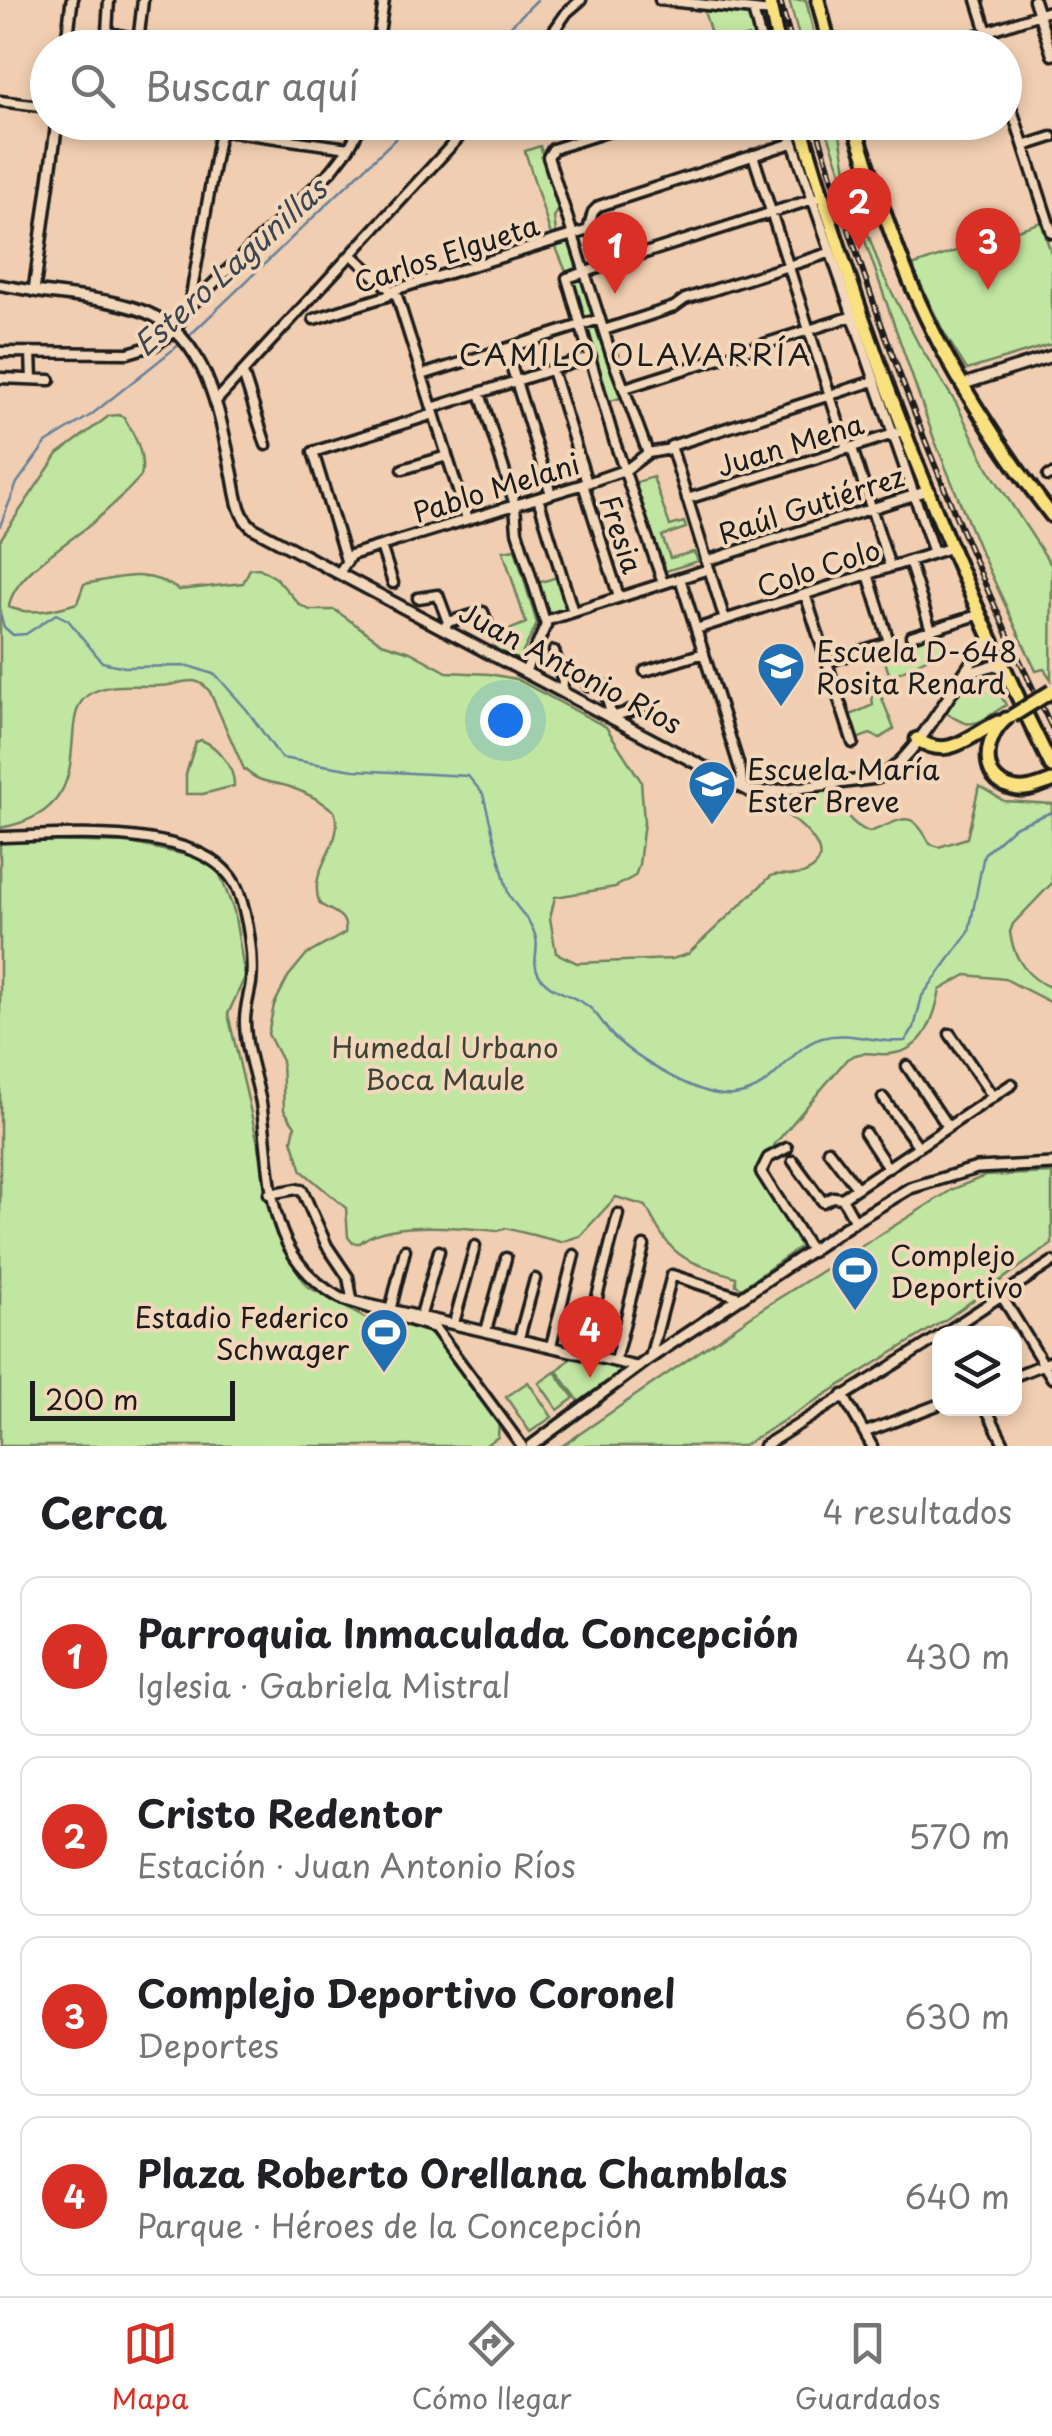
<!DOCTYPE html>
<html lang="es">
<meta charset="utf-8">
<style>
body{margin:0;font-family:"Playpen Sans",sans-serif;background:#f6f6f6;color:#202124}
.controls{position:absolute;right:30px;bottom:30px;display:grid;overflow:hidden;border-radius:20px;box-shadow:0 5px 15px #0003}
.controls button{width:90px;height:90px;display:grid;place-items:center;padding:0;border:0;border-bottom:2px solid #e0e0e0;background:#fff;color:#202124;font:50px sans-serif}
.scale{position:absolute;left:30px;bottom:25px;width:205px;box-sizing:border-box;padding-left:10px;border:5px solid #1c1c1c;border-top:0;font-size:28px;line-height:35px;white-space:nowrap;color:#1c1c1c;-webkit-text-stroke:8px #f3d7ba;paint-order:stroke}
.you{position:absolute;left:505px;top:720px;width:35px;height:35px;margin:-25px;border:8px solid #fff;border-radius:50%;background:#1a73e8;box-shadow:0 0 0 15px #1a73e833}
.badge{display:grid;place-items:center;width:65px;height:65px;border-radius:50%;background:#d93025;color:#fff;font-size:32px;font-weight:700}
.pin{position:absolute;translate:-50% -82px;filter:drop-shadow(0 2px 5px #0008)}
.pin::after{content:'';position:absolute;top:52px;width:35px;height:30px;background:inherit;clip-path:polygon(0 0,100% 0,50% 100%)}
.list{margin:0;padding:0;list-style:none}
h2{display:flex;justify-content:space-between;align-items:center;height:130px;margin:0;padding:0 40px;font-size:42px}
h2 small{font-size:32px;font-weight:400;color:#757577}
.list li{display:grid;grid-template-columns:65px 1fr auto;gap:30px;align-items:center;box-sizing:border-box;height:160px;margin:0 20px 20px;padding:0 20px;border:2px solid #e0e0e0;border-radius:20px}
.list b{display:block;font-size:38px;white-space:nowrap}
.list p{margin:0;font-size:32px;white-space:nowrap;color:#757577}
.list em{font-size:32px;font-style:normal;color:#757577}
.icon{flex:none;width:55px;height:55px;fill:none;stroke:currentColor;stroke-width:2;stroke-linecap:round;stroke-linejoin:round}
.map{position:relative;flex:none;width:1052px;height:1446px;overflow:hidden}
.search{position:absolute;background:#fff;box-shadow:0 5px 15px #0003;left:30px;right:30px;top:30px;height:110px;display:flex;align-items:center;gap:25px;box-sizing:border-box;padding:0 35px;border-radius:55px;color:#757577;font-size:38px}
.sheet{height:850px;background:#fff}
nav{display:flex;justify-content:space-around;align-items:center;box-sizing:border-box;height:140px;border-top:2px solid #e0e0e0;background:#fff;font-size:28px;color:#757577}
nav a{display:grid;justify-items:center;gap:5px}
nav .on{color:#d93025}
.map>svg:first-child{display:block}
.green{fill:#c1e6a1;stroke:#6e815e;stroke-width:2.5}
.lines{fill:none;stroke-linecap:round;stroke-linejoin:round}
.stream{stroke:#66829c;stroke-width:2.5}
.minor-casing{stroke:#1c1c1c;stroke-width:15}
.tertiary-casing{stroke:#1c1c1c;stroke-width:16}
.primary-casing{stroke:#1c1c1c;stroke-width:19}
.minor{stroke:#f3d7ba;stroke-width:8}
.tertiary{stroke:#f3d7ba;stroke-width:9}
.primary{stroke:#fae180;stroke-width:11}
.rail-casing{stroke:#1c1c1c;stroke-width:6}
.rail{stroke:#f3d7ba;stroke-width:2.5;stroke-dasharray:8;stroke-linecap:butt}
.primary-bridge-casing{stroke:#1c1c1c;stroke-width:19;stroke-linecap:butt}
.primary-bridge{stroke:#fae180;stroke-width:11}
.labels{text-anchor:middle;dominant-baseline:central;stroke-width:8;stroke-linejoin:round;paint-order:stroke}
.street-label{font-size:28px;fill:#1c1c1c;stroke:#f3d7ba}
.poi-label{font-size:28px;fill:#1c1c1c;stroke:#f3d7ba;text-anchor:start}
.park-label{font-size:28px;fill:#3d4437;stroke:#f3d7ba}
.water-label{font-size:30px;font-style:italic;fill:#3b4652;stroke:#f3d7ba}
.neighbourhood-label{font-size:30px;letter-spacing:2.5px;fill:#1c1c1c;stroke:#f3d7ba}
</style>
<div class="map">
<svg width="1052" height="1446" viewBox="0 0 1052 1446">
<rect width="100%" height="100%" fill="#f1ceb1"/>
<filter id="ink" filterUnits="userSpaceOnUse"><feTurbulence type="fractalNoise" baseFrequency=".01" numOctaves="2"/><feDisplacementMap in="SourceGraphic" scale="20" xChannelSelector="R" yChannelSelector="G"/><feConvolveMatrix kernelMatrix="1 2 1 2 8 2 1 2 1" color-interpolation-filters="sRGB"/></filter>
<g filter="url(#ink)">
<path class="green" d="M789 0H806L817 47H802Z
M704 11 760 17 767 47H752L748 36 715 47Z
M824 123H838L847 176 882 273 919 345 956 403 988 468 1052 566 1051 679 1044 669 1036 671 978 546 934 439Z
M540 146 559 209 554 217 556 232 551 235 525 151Z
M1041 222 1052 256V344L967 370 943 331 912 266Z
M568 242 572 245 623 397 608 402 569 279 555 245Z
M118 415 124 417C134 435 146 454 141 476 126 493 108 510 90 525 66 544 12 576 9 607 29 616 56 610 77 603L84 584C122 578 145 567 179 590L243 583 250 569 259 568 276 578 300 605 310 610H335L382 643 410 652 447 672 489 674 516 679 606 727 641 781 644 822 639 865 635 876 615 887 555 897 550 918 556 953 577 963 672 959 688 954 771 876C782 872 795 878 805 873 840 858 803 826 787 815L794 796 837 790 840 792C842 812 850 824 869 832 904 820 910 806 930 844L939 847 967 838 979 786 1004 801 1052 804V883L1013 924 1010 932C1013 958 1028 979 1052 988V1003L1005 979 966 975 940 990C933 1025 921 1057 879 1054 866 1053 859 1052 847 1059L775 1144 764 1166 767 1178 807 1242 742 1288 736 1285V1277C681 1259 673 1260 646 1206L616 1197 580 1236 561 1242 505 1228 498 1231C463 1228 386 1219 360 1243H353L348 1237 346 1208 302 1171 292 1140 295 1126 284 1110 282 1061 268 1034 274 1005 288 977 306 955 345 933C348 914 333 913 320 904 305 869 348 843 334 811 322 801 304 792 290 787 271 781 260 784 244 769L210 692C197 675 187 682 169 685 143 689 116 680 91 693 50 715 108 809 0 828V540L58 454 109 416Z
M653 477 670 526 684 522 686 528 662 536 670 558 694 552 698 561 666 571 659 568 634 483Z
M515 549 537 624 519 660 496 649 492 637 526 623 503 551Z
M560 576 570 610 549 617 538 583Z
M939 631 946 649 890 677 881 649Z
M988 672 1006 705C977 723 973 733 944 711L974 676Z
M876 683 894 729 880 738 870 734 854 740 846 717 873 705 870 685Z
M201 740C218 746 235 769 234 786L203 794H186V774L196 742Z
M0 840 130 843 201 858 219 872 234 911 245 977 228 1014 282 1247 307 1286 368 1320 379 1308 438 1330 499 1420 498 1437 484 1446H0Z
M1052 1173V1244L948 1318 743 1446H562L763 1308 953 1189 985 1176Z
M573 1356 620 1368 623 1373 601 1386 599 1392 581 1404 557 1371Z
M555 1372 574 1398 558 1410 539 1383Z
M528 1382 552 1417 530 1432 506 1397Z"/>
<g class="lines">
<path class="stream" d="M488 48 537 0
M186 339 413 122
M0 526 17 483 46 443 91 415 180 344
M0 613 4 627 13 635 26 634 56 614 68 620 102 662 125 667 189 666 216 675 247 710 281 758 354 770 468 776 483 794 508 893C516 909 532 920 536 938 539 951 531 962 539 975 551 993 573 994 589 1007 600 1016 604 1027 613 1036 636 1059 701 1099 734 1095 777 1090 787 1048 822 1038 849 1030 877 1044 905 1041L914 1028 922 996 969 932 984 854 1014 827 1052 812"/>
<g class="minor-casing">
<path id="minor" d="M109 0 107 32 133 38 139 34 143 0
M660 0 772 12
M977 0 992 48
M1034 0 1052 55
M753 10 763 48
M377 48 384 0
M542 48 567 12 581 0
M937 48 1052 10
M1004 85 1052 233
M0 101 48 107
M159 122 349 148
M638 122 553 149 548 157 611 354 648 453
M786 122 934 553
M1024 146 1052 137
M753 155 847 449
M588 230 593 212 599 206 792 143
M352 255 397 296 467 519
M0 285 34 291
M189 307 220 131
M314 319 387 296 394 290 592 229 603 265
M604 330 674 307 685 299 829 253
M506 349 551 494
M0 352 128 353 155 345 174 332 189 307 332 170 349 148 363 122
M31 353 32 379
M552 370 587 483
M243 373 266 445
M422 375 600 319
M0 378 50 380
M625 388 853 316
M480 393 515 505 517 531 546 625 525 672
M216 401 473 122
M432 408 591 357
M852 448 890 567
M403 469 447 456
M1048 476 1052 475
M583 484 619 597
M538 498 573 612
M687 499 897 433
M381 546 393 583
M346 560 313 452 434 414
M706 561 930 490
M909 561 931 630
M339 573 351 555 587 483 627 469 648 453 671 449
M680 578 741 772 742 786
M663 583 614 440 567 278 823 196
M805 594 853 743
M418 598 438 595 448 622
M725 620 671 446 874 381
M545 621 709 569
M444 629 448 622 483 612 491 632
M696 629 953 547
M911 636 981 614
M554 651 563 681 562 691
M827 662 889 642 868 574
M645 671 704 653
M588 686 603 685 612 717 649 705 654 711
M0 837C60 836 214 820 239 893 248 919 254 956 251 983 249 996 245 1008 245 1021 245 1049 256 1076 261 1103 273 1178 262 1254 340 1298L638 1367
M950 1034 993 1097
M907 1066 948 1127
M883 1098 919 1147
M865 1133 888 1168
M787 1148 768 1158 761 1172 812 1252
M828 1150 857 1188
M793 1161 823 1202 833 1197 842 1198
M269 1194 296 1189 302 1190 327 1246 348 1277 352 1298
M855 1221 842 1198 1012 1084
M1001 1295 1052 1378
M344 1300 435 1328 522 1446
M391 1307 405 1250
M421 1315 439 1251
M454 1323 475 1246
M486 1331 506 1258
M943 1334 1052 1262
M519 1338 535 1279
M551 1346 574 1255
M583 1353 618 1214
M650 1358 672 1275 739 1297
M615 1361 644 1246
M1014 1376 1052 1361
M843 1395 872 1446
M986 1408 1005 1446
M866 1432 940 1404
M764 1446 940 1336"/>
</g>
<g class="tertiary-casing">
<path id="tertiary" d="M66 48 72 0
M57 122 34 291C67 296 102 298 134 308 207 329 218 409 232 472 236 491 237 516 253 528L749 791 766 792 877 778C916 764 960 670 990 638
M964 384 1052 356
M966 674 994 665 1003 668
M531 1446 650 1358 855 1221 910 1188 977 1168 1052 1164"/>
</g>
<g class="primary-casing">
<path id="primary" d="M769 0 779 48
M818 0 830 48
M800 122C865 343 949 562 1052 767
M853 122C873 177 889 234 913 288 946 366 1000 449 1052 516
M1006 719C984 737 978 780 1013 788 1026 792 1040 785 1052 781
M917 739C948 761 969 736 998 722"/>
</g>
<use href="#minor" class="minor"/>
<use href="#tertiary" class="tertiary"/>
<use href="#primary" class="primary"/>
<g class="rail-casing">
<path id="rail" d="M780 0 793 48
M815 122C877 330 957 534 1052 728"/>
</g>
<use href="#rail" class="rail"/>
<g class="primary-bridge-casing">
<path id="primary-bridge" d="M1012 716 1052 691"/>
</g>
<use href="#primary-bridge" class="primary-bridge"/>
</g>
</g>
<defs>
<g id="school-pin" transform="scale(2.5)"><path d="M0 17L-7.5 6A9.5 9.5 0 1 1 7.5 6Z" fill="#1f6fb2" stroke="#f3d7ba"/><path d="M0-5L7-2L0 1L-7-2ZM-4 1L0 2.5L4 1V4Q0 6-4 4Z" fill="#fff"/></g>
<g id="stadium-pin" transform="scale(2.5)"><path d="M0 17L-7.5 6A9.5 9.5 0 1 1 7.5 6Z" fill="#1f6fb2" stroke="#f3d7ba"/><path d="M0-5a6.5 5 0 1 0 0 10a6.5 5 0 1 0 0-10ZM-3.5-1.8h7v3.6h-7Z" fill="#fff"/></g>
</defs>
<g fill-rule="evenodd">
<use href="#school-pin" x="781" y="666"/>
<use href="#school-pin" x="712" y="784"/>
<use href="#stadium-pin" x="855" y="1270"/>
<use href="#stadium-pin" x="384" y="1332"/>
</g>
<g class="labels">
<g class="street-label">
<text transform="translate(446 253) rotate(-18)">Carlos Elgueta</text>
<text transform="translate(790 444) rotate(-17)">Juan Mena</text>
<text transform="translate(496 487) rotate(-17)">Pablo Melani</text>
<text transform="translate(811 504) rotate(-18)">Raúl Gutiérrez</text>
<text transform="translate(622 534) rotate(72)">Fresia</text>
<text transform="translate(818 567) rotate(-18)">Colo Colo</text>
<text transform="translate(571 667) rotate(28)">Juan Antonio Ríos</text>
</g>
<g class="poi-label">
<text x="816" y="650">Escuela D-648<tspan x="816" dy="32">Rosita Renard</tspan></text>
<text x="747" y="768">Escuela María<tspan x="747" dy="32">Ester Breve</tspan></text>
<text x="890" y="1254">Complejo<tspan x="890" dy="32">Deportivo</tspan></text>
<text x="349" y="1316" text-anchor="end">Estadio Federico<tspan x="349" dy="32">Schwager</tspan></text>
</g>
<g class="park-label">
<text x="445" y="1046">Humedal Urbano<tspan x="445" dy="32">Boca Maule</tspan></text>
</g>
<g class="water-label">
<text transform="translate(229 266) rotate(-42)">Estero Lagunillas</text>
</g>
<g class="neighbourhood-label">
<text x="636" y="353">CAMILO OLAVARRÍA</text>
</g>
</g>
</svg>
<div class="controls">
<button><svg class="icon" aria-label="layers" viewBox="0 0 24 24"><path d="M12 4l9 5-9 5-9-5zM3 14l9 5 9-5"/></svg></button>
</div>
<div class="scale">200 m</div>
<div class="you"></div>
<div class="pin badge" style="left:615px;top:294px">1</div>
<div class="pin badge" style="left:859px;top:250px">2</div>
<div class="pin badge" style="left:988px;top:290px">3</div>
<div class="pin badge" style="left:590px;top:1378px">4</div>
<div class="search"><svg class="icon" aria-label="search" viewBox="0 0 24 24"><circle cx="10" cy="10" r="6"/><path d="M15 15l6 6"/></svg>Buscar aquí</div>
</div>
<section class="sheet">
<h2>Cerca<small>4 resultados</small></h2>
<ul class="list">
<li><span class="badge">1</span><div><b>Parroquia Inmaculada Concepción</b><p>Iglesia · Gabriela Mistral</p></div><em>430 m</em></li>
<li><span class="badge">2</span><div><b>Cristo Redentor</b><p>Estación · Juan Antonio Ríos</p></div><em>570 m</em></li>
<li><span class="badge">3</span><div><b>Complejo Deportivo Coronel</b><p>Deportes</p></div><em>630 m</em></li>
<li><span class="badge">4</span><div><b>Plaza Roberto Orellana Chamblas</b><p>Parque · Héroes de la Concepción</p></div><em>640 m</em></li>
</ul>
</section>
<nav>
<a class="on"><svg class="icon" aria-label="map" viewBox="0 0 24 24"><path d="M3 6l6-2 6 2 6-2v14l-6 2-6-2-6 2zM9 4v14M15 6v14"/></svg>Mapa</a>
<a><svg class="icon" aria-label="directions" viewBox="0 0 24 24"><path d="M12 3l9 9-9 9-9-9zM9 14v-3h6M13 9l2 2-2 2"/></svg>Cómo llegar</a>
<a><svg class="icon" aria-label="saved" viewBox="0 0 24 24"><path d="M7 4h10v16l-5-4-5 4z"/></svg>Guardados</a>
</nav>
